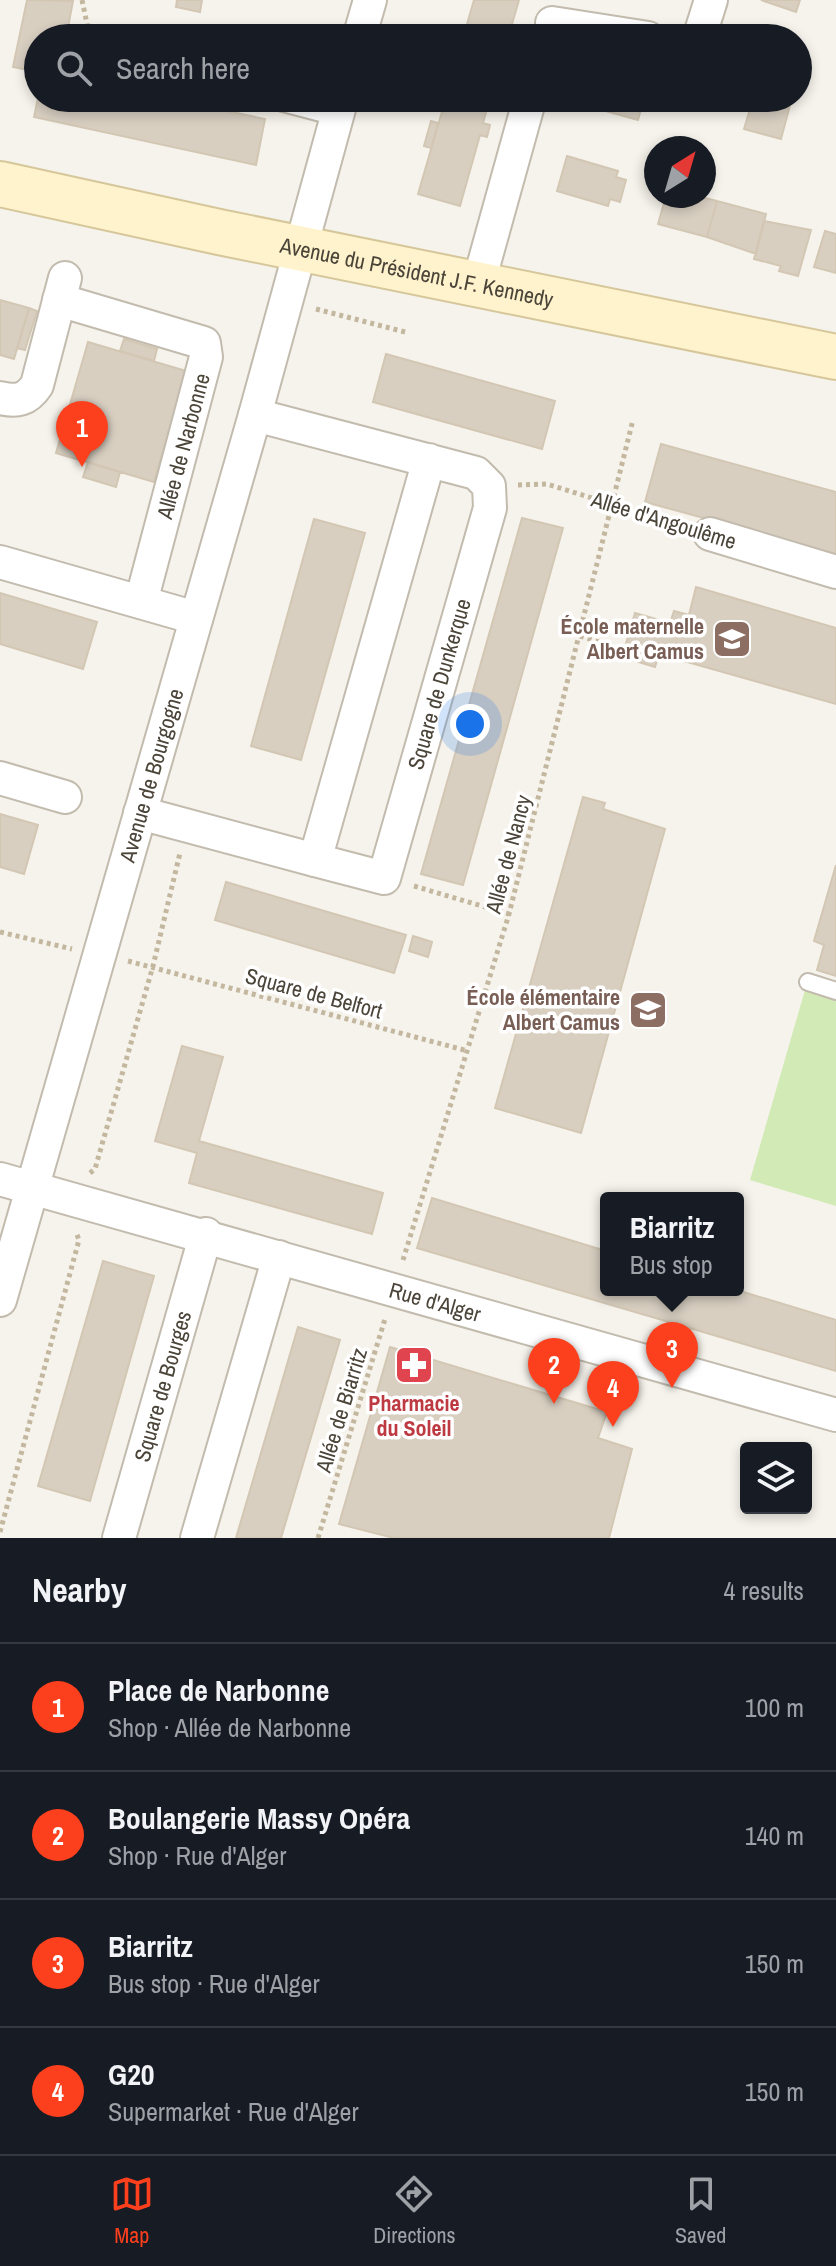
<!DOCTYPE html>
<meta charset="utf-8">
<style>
body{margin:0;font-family:"Archivo Narrow",sans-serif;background:#20242c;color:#f1f3f6}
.controls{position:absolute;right:24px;bottom:24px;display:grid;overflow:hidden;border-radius:8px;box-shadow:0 4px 12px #0003}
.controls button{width:72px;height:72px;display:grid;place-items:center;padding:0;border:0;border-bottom:2px solid #363941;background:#171b24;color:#f1f3f6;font:40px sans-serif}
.compass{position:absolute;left:644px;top:136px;width:72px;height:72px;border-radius:50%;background:#171b24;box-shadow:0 4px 12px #0003;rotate:37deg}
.you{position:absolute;left:470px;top:724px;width:28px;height:28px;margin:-20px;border:6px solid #fff;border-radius:50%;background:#1a73e8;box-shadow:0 0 0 12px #1a73e833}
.badge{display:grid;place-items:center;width:52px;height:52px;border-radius:50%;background:#fc3f1d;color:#fff;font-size:26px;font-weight:700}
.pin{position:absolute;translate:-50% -66px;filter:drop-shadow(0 2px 4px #0008)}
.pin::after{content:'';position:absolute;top:42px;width:28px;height:24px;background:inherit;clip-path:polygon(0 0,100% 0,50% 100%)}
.popup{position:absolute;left:600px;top:1192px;width:144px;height:104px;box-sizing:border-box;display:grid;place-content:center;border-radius:8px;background:#171b24;filter:drop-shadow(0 2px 6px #0005);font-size:26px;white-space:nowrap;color:#9ea1a6}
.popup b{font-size:30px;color:#f1f3f6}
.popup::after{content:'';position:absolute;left:50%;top:100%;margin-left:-16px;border:16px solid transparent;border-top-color:#171b24}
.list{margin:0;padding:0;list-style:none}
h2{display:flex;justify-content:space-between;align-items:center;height:104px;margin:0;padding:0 32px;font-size:34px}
h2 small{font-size:26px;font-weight:400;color:#9ea1a6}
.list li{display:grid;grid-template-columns:52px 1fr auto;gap:24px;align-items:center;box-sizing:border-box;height:128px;padding:0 32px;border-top:2px solid #363941}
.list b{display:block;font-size:30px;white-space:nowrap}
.list p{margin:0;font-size:26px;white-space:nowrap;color:#9ea1a6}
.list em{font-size:26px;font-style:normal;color:#9ea1a6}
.icon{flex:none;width:44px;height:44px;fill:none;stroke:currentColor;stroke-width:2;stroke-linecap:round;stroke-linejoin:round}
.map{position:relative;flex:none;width:836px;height:1538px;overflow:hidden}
.search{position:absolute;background:#171b24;box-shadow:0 4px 12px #0003;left:24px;right:24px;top:24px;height:88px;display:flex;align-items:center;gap:20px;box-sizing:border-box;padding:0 28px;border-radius:44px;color:#9ea1a6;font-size:30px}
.sheet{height:616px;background:#171b24}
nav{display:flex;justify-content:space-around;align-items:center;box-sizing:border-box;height:112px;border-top:2px solid #363941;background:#171b24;font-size:22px;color:#9ea1a6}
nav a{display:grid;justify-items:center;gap:4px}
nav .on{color:#fc3f1d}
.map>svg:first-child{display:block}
.green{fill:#d2eab5}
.building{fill:#d8cfc1;stroke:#d3c7b4;stroke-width:2}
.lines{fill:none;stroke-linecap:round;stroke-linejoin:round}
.lane-casing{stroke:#c2bbae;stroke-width:20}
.street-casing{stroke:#c2bbae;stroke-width:36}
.secondary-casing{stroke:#d6c79b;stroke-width:48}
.path{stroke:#c4b79f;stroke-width:5;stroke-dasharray:4 4;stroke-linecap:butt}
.lane{stroke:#fff;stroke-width:16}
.street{stroke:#fff;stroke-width:32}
.secondary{stroke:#fff3cd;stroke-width:44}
.labels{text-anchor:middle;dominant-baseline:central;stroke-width:7;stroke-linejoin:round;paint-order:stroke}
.street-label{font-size:22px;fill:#4b4439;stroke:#fff}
.education-label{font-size:22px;font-weight:bold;fill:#785e54;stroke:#fff;text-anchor:end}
.health-label{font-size:22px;font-weight:bold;fill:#be3a42;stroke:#fff}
</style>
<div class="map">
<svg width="836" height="1538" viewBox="0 0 836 1538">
<rect width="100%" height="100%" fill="#f6f3ec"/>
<path class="green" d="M805 990 836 999V1206L750 1180Z"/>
<path class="building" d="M27 0 73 1 66 38H38V72L13 67Z
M177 0H202L200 12 176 7Z
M474 0H519L508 38H463Z
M761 0H800L796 12Z
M38 98H166L265 119 256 165 34 117Z
M446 98H490L483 123 490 125 487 137 480 135 460 206 418 194Z
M605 98H644L638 120 602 110Z
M754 98H792L789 109Z
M753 99 789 109 781 139 744 129Z
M431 121 438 123 431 148 424 146Z
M567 156 618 171 616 177 626 180 620 202 610 199 608 206 557 191Z
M666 196H697L717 201 707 237 658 224Z
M717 201 766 214 756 254 707 237Z
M764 221 811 230 798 276 779 271 781 266 754 259Z
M825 231 836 234V273L814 267Z
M0 300 29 308 14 359 0 355Z
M29 308 37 311 25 350 17 348Z
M124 339 157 349 154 361 120 351Z
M88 342 186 371 154 482 56 453Z
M386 354 555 401 542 449 373 402Z
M661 444 836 492V554L645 502Z
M88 462 120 472 116 487 83 477Z
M522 518 563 528 463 885 421 874Z
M314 519 365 533 301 760 251 746Z
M696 587 836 628V704L659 654 655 667 622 657 635 613 670 623 674 611 689 615Z
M0 593 97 622 83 669 0 644Z
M583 797 605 803 603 809 665 829 581 1133 495 1108Z
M0 814 38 825 24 874 0 867Z
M836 865V976L817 970 824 945 814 941Z
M226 882 406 935 394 973 215 920Z
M413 936 432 942 428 957 409 951Z
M182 1046 223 1057 199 1141 383 1193 372 1234 189 1183 197 1153 155 1141Z
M432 1198 606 1251V1290H737L836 1320V1371L417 1248Z
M103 1261 154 1276 90 1501 38 1486Z
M298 1327 340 1340 281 1538H236Z
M390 1347 607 1412 598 1438 632 1449 609 1538H394L339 1524Z"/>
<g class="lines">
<g class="lane-casing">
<path id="lane" d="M264 98 336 117
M808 982 836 991"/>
</g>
<g class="street-casing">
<g id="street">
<path d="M552 23 648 38"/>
<path d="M359 38 370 0"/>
<path d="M699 38 711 0"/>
<path d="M478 285 530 98"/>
<path d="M59 300 204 343 206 357 141 602"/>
<path d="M0 398C17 402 27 400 37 385L65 278"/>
<path d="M255 415 476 473 489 486 490 508 384 878 315 860 429 460"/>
<path d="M710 534 836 572"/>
<path d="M0 562 196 618"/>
<path d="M0 778 65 797"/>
<path d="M140 813 315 860"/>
<path id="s1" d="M0 1179 836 1415"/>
<path id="s2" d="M0 1300 255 415 342 98"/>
<path id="s3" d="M119 1538 206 1234"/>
<path d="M197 1538 279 1257"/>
</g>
</g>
<g class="secondary-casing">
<g id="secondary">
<path id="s4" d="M0 184 219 232 836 357"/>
</g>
</g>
<path class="path" d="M82 0 90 38
M316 309 409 333
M518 485 547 484 682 526
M580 636 624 650
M414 886 509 914
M0 932 72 949
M128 961 468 1051
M90 1173 95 1169 153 966 180 853
M403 1260 509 914 633 420
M0 1532 79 1240 76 1232
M318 1538 385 1319"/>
<use href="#lane" class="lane"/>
<use href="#street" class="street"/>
<use href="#secondary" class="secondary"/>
</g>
<defs>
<g id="school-square" transform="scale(2)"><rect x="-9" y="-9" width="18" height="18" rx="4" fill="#8d6e63" stroke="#fff"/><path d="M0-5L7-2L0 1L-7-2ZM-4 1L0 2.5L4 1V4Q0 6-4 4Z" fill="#fff"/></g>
<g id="pharmacy-square" transform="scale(2)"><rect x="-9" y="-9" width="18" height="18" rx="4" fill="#e0444e" stroke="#fff"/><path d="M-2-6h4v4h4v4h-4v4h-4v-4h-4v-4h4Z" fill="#fff"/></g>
</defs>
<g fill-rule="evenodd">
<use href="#school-square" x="732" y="639"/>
<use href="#school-square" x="648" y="1010"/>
<use href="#pharmacy-square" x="414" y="1365"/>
</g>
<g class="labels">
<g class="street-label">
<text stroke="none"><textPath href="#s4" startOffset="426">Avenue du Président J.F. Kennedy</textPath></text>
<text transform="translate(183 446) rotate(-75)">Allée de Narbonne</text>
<text transform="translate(664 520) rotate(17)">Allée d'Angoulême</text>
<text transform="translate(439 684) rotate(-74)">Square de Dunkerque</text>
<text stroke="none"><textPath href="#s2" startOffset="546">Avenue de Bourgogne</textPath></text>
<text transform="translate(508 854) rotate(-75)">Allée de Nancy</text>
<text transform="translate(314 993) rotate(15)">Square de Belfort</text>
<text stroke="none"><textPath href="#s1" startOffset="452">Rue d'Alger</textPath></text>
<text stroke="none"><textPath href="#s3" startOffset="158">Square de Bourges</textPath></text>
<text transform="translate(341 1410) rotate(-73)">Allée de Biarritz</text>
</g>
<g class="education-label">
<text x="704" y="626">École maternelle<tspan x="704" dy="25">Albert Camus</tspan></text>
<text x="620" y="997">École élémentaire<tspan x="620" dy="25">Albert Camus</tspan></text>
</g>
<g class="health-label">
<text x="414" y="1403">Pharmacie<tspan x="414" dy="25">du Soleil</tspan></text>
</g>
</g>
</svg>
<div class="controls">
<button><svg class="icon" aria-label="layers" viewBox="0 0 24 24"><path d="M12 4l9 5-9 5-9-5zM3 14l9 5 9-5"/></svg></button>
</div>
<svg class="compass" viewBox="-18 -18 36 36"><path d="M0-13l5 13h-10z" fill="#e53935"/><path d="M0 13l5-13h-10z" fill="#9ea1a6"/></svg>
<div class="you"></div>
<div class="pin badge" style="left:82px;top:467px">1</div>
<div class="pin badge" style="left:554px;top:1404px">2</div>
<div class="pin badge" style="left:672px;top:1388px">3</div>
<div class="popup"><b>Biarritz</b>Bus stop</div>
<div class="pin badge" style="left:613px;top:1427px">4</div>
<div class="search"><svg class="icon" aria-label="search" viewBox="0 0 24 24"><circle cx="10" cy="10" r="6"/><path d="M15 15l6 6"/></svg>Search here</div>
</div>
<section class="sheet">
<h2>Nearby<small>4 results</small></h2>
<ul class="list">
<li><span class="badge">1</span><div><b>Place de Narbonne</b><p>Shop · Allée de Narbonne</p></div><em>100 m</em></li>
<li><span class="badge">2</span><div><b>Boulangerie Massy Opéra</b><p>Shop · Rue d'Alger</p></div><em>140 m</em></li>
<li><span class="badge">3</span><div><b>Biarritz</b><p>Bus stop · Rue d'Alger</p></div><em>150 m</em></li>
<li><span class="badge">4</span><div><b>G20</b><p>Supermarket · Rue d'Alger</p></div><em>150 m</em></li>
</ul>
</section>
<nav>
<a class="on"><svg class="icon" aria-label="map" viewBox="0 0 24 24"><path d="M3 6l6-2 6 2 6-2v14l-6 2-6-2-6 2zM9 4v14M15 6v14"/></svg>Map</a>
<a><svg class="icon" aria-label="directions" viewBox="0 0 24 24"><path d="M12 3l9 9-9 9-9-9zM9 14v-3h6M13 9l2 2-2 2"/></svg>Directions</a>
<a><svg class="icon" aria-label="saved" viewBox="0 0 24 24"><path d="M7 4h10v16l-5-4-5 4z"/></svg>Saved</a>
</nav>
